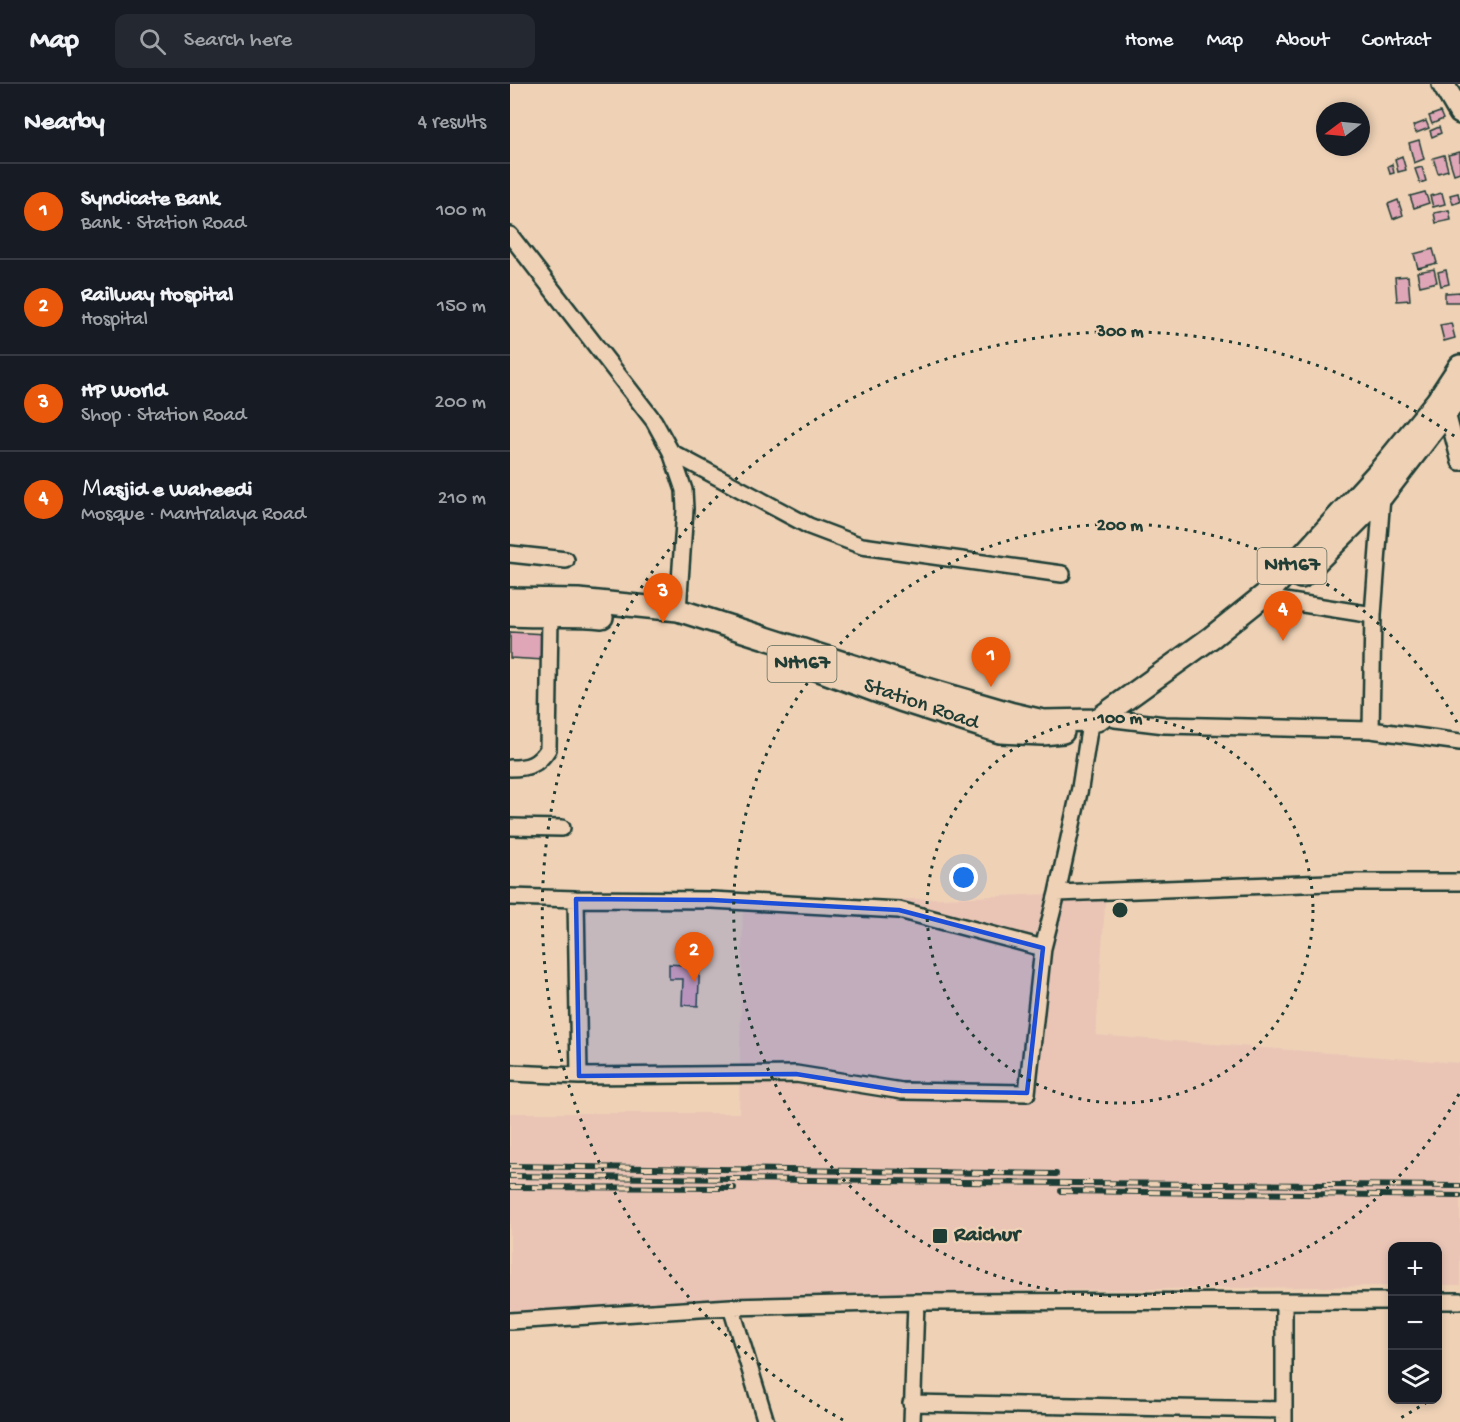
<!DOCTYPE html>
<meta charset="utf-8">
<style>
body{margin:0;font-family:"Gochi Hand","LXGW WenKai TC",sans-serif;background:#242831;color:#f1f3f6}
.controls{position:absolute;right:18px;bottom:18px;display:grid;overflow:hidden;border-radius:12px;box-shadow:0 3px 9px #0003}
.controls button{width:54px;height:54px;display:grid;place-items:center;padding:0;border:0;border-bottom:2px solid #363941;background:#171b24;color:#f1f3f6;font:30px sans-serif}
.compass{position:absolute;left:806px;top:18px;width:54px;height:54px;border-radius:50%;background:#171b24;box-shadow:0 3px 9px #0003;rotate:254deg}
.you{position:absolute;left:454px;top:794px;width:21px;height:21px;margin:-15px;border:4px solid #fff;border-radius:50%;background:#1a73e8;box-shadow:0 0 0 9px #1a73e833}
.badge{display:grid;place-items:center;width:39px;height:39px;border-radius:50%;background:#ea580c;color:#fff;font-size:20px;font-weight:700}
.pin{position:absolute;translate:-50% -50px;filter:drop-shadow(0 2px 3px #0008)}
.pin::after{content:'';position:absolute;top:32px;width:21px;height:18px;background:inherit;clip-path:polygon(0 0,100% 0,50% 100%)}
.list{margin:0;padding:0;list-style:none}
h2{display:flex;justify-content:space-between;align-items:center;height:78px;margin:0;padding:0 24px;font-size:26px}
h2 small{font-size:20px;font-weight:400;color:#9ea1a6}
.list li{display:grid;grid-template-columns:39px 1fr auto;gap:18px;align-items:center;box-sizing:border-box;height:96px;padding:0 24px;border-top:2px solid #363941}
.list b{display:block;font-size:22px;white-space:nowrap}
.list p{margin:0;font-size:20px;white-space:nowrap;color:#9ea1a6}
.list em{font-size:20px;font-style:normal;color:#9ea1a6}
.icon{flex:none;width:33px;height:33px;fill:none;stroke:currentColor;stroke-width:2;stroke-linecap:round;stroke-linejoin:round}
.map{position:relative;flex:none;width:950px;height:1338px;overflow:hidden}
header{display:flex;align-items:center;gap:36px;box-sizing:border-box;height:84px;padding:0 30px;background:#171b24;border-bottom:2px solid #363941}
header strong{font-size:28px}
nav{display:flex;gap:33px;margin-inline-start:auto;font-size:21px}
.search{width:420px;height:54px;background:#242831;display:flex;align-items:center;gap:15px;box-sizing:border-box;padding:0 21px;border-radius:12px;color:#9ea1a6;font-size:22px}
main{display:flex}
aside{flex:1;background:#171b24}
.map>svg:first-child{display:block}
.built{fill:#eac5b6}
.building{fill:#dfa6b7;stroke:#1f3d34;stroke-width:1.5}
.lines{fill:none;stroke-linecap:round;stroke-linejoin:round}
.minor-casing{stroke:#1f3d34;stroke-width:20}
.highway-casing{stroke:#1f3d34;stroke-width:26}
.minor{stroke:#efd2b6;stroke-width:15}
.highway{stroke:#efd2b6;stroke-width:21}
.rail-casing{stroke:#1f3d34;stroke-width:6}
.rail{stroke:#efd2b6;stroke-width:4;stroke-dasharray:11;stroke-linecap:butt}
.marked{fill:#1d4ed8;fill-opacity:0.2;stroke:#1d4ed8;stroke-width:4.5;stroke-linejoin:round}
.ring{fill:none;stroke:#1f3d34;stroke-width:3;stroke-dasharray:3 6}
.poi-dot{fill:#1f3d34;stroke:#efd2b6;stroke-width:2}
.labels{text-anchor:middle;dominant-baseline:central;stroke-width:4.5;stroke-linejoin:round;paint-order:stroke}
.shield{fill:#efd2b6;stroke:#5d6a5b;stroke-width:1.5}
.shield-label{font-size:21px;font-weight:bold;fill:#1f3d34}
.street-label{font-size:22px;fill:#1f3d34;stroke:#efd2b6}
.poi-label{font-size:22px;font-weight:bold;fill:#1f3d34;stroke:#efd2b6;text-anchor:start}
.centre{fill:#1f3d34;stroke:#efd2b6;stroke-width:3}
.ring-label{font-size:18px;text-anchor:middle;font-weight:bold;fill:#1f3d34;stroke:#efd2b6;stroke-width:4.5;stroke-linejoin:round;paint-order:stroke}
</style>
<header>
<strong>Map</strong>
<div class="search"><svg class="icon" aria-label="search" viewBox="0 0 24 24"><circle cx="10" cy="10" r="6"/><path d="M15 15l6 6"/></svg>Search here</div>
<nav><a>Home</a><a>Map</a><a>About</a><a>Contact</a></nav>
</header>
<main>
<aside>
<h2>Nearby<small>4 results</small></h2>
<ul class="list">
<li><span class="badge">1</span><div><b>Syndicate Bank</b><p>Bank · Station Road</p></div><em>100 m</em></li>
<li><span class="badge">2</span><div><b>Railway Hospital</b><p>Hospital</p></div><em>150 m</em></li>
<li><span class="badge">3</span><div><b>HP World</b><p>Shop · Station Road</p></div><em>200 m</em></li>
<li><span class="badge">4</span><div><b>Ｍasjid e Waheedi</b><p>Mosque · Mantralaya Road</p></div><em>210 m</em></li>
</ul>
</aside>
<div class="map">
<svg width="950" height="1338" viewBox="0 0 950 1338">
<rect width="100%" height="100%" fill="#efd2b6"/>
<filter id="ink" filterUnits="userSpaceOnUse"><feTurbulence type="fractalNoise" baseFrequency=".0167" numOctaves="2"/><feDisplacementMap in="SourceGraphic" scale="12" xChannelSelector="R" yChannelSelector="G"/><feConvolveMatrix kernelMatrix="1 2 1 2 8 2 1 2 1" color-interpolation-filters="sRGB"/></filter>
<g filter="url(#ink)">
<path class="built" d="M596 808 586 951 950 979V1201H928V1162H882V1202L500 1207 0 1227V1029H229L233 821Z"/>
<path class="building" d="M930 28 933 35 922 40 919 32Z
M916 37 919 44 906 49 903 42Z
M929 43 931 49 922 53 920 47Z
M909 56 914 75 904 79 899 59Z
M950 68V88L944 90 938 71Z
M934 71 938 86 928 89 923 74Z
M892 72 896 86 888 88 885 75Z
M882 80 884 89 880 90 878 82Z
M912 83 916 97 910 99 905 85Z
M915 108 919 119 904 124 900 112Z
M932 109 935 120 923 123 920 112Z
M948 109 950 118 943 120 940 111Z
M888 116 893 131 883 135 878 120Z
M939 126 941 136 926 139 924 129Z
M923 165 927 179 908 184 904 170Z
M924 185 927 198 910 202 907 188Z
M936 186 939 200 931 202 928 188Z
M898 192 900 216 887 217 885 193Z
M950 208V218H935V209Z
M941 239 945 254 934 257 930 241Z
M0 548 35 550 34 576 0 574Z
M174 872 190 873 188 922 172 921 173 895H159V880L173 881Z"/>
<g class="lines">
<g class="minor-casing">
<path id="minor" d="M0 151 144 337 161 368 174 406 175 425 168 526
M937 329 950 378
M161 368 299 442 352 462 552 490
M0 470 56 476
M768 516 863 531
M605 635 655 641 861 646 950 658
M861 646 863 531 872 412
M0 684C18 684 28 681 38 665L40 533
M0 743 52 744
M547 809 846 798H950
M0 813 66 815 202 816 389 826 533 864
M66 815 69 992
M0 989 69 992 286 990 392 1007 517 1009 533 864 547 809 570 704 579 646 574 637
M928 1217H950
M221 1223 256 1338
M0 1237 221 1223 406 1218 882 1217
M401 1319 774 1326
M402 1338 406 1218
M774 1338V1218"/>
</g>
<g class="highway-casing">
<path id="highway" d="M933 0 950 29
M791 493 872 412 950 311
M0 515 68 516 168 526 393 598 503 630 533 637 587 636 702 553 762 505 873 383 927 317 950 282
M0 531C31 533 61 530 92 533
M282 576 390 616 490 648 532 650 553 648"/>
</g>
<use href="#minor" class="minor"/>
<use href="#highway" class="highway"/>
<g class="rail-casing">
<path id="rail" d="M0 1082 546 1090
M0 1092 450 1098 950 1102
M0 1103 224 1104
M551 1107 950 1112"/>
</g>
<use href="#rail" class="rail"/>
</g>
</g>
<path class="marked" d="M66 815 202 816 389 826 533 864 517 1009 392 1007 286 990 69 992Z"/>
<g class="ring">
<circle cx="610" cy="826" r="193"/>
<path d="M949 1010A386 386 0 1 1 949 642"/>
<path d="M917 1318A580 580 0 0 1 887 1336M333 1336A580 580 0 1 1 947 354"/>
</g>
<rect class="poi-dot" x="422" y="1144" width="16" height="16" rx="3"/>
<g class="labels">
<g class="shield">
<rect x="747.5" y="464" width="69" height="36" rx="4.5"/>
<rect x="257.5" y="562" width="69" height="36" rx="4.5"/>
</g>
<g class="shield-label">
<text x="782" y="482">NH167</text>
<text x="292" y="580">NH167</text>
</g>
<g class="street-label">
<text transform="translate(411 621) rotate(19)">Station Road</text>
</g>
<g class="poi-label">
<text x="444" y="1152">Raichur</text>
</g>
</g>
<circle cx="610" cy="826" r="9" class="centre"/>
<g class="ring-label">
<text x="610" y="252">300 m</text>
<text x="610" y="446">200 m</text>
<text x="610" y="639">100 m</text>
</g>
</svg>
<div class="controls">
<button>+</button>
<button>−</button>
<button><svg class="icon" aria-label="layers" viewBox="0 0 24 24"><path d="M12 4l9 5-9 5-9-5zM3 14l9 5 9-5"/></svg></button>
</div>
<svg class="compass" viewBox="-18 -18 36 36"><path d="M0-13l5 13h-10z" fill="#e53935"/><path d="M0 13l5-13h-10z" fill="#9ea1a6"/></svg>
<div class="you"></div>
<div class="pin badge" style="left:481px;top:603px">1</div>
<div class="pin badge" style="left:184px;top:898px">2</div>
<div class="pin badge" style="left:153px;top:539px">3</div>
<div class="pin badge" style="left:773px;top:557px">4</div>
</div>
</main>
